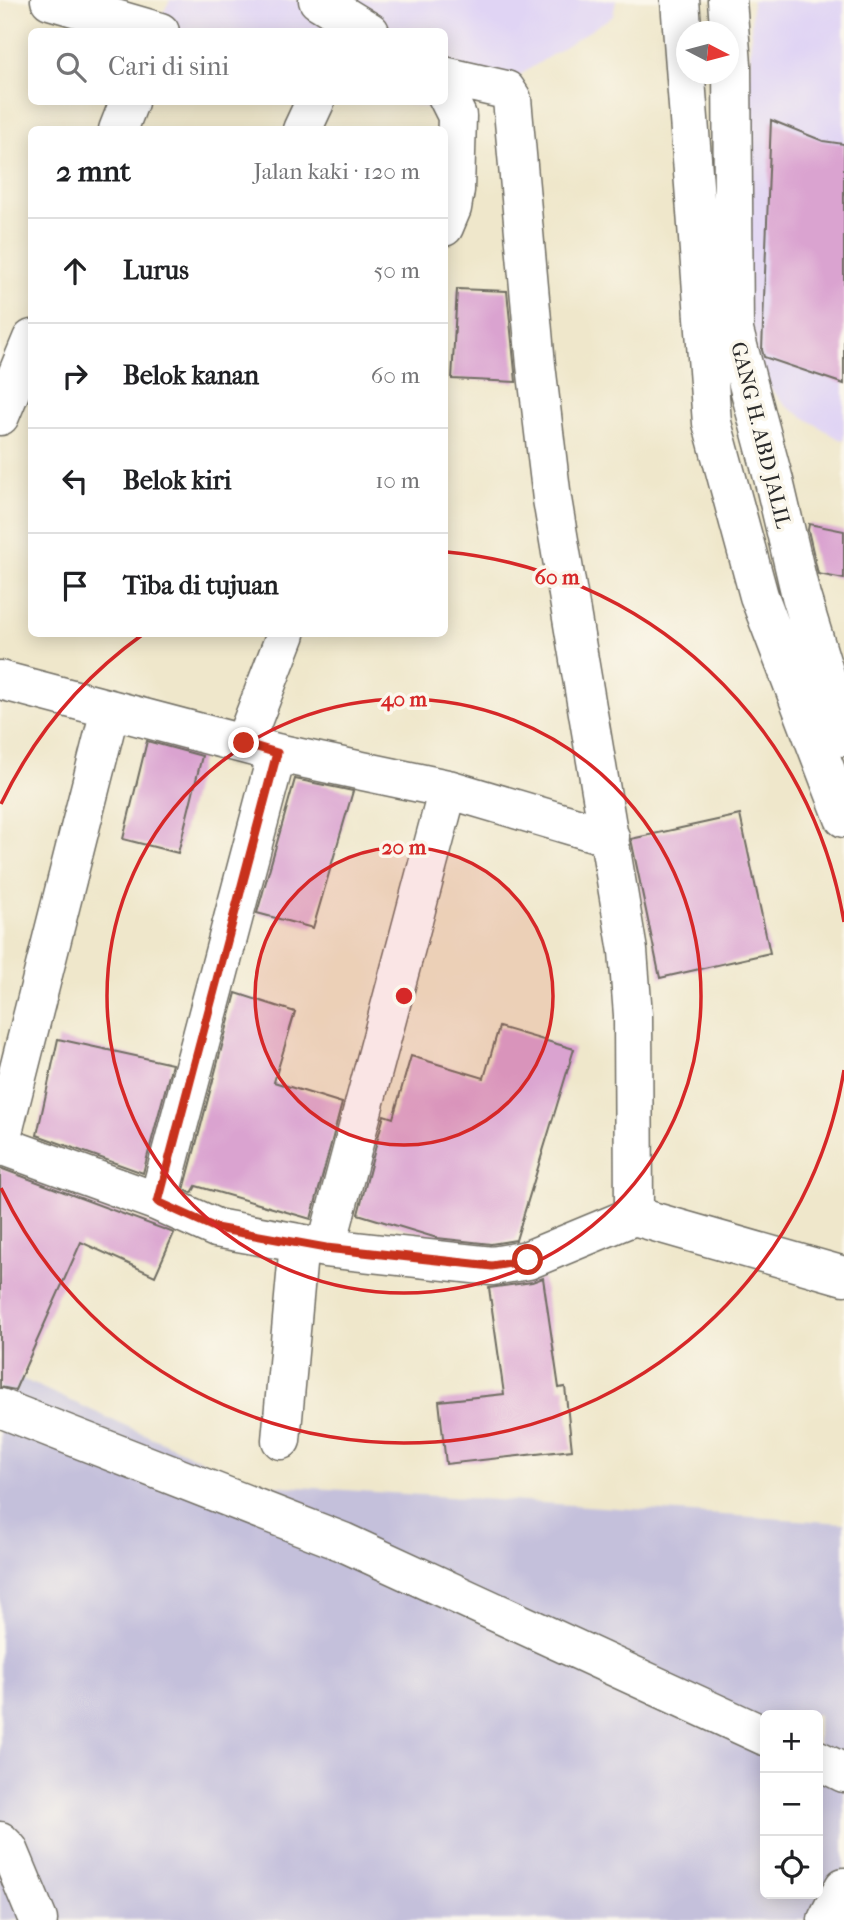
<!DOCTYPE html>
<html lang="id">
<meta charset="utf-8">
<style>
body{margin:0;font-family:"IM FELL French Canon",serif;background:#f6f6f6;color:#202124}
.controls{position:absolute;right:21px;bottom:21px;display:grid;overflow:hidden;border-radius:10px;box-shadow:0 4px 18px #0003}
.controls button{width:63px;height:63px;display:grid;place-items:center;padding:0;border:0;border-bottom:2px solid #e0e0e0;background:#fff;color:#202124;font:35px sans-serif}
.compass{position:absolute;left:676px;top:21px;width:63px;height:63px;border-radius:50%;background:#fff;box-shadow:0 4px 18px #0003;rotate:96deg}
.stop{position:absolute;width:21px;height:21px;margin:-16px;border:5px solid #c8321e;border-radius:50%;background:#fff}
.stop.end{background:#c8321e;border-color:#fff;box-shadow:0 2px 7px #0008}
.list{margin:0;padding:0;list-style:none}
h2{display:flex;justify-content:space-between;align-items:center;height:91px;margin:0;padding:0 28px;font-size:30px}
h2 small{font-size:23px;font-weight:400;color:#757577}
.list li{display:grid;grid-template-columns:46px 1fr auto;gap:21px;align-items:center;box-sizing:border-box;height:105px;padding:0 28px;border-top:2px solid #e0e0e0}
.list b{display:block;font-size:26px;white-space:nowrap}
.list em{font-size:23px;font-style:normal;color:#757577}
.icon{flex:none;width:38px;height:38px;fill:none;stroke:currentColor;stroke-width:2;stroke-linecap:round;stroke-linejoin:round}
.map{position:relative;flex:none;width:844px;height:1920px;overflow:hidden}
.search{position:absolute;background:#fff;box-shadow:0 4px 18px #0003;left:28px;top:28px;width:420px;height:77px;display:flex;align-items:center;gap:18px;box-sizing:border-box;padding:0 24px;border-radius:10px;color:#757577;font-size:26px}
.panel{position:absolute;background:#fff;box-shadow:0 4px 18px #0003;left:28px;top:126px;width:420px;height:511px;border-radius:10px}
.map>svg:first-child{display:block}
.built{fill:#e0d4f4}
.industrial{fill:#c4c0db;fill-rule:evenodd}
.building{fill:#daa3d0}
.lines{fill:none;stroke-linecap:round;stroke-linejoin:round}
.minor-casing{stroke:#706d63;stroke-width:41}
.minor{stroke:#fff;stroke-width:38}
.route{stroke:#c8321e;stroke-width:9}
.ring{fill:none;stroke:#d62828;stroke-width:3.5}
.labels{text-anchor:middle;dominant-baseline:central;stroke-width:7;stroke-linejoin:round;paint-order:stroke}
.street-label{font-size:21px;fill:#2b2b2b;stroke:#fbf7ec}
.centre{fill:#d62828;stroke:#fbf7ec;stroke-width:3.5}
.ring-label{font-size:21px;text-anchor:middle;font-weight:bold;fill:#d62828;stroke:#fbf7ec;stroke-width:7;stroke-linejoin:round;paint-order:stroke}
</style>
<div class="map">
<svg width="844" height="1920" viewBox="0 0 844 1920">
<rect width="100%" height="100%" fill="#fbf7ec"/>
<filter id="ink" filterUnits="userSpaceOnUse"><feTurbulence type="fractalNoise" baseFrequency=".0143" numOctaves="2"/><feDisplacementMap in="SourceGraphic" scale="14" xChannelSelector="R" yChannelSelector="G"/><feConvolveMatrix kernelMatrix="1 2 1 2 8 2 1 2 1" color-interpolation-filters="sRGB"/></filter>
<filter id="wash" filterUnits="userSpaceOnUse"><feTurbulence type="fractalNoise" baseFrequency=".00686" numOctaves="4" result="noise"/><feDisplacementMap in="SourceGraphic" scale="28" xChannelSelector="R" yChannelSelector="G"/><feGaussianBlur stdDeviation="1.57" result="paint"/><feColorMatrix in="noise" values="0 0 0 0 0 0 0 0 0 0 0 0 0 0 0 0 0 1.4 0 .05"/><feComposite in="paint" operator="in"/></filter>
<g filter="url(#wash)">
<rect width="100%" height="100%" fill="#efe7cb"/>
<path class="built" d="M170 0H616L613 16 460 113 393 102H444V32H153Z
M752 0H844V440L839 439 786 406 741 354Z"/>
<path class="industrial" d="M0 1369 255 1484 844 1523V1920H0ZM765 1715H818V1894H765Z"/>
<g id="blocks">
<path class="building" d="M771 120 823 141 844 144V384L764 357 762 350Z
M457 289 507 291 516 382 452 379Z
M809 524 844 531V579L818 574 808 530Z
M147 741 202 756 178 853 123 839Z
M295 779 353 791 313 928 257 913Z
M740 815 770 953 660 978 631 839Z
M236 993 295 1012 274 1082 342 1103 311 1219 196 1186 192 1193 184 1190Z
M499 1027 574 1049 516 1240 491 1244 437 1238 358 1214 384 1115 393 1118 411 1056 484 1078Z
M58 1039 172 1064 143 1173 37 1135Z
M0 1168 174 1233 155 1276 81 1242 15 1390 0 1387Z
M543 1278 559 1388 565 1387 572 1450 446 1464 439 1401 504 1394 489 1288 532 1282Z"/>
</g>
</g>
<g filter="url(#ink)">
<use href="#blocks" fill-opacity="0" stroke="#706d63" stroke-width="2"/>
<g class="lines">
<g class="minor-casing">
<path id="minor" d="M50 0 160 32
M318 0 370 32
M680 0 712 423 759 596 844 818
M727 0 732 65 734 331 774 481 801 596 844 737
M444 76 506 90 512 99 536 365 552 499 628 951 633 1015 634 1216
M444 90 457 116 455 190 452 208 444 227
M118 130 129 102
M302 130 315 102
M0 416 32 339
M0 680 277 753 448 789 610 837
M244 743 286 634
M0 1144 110 710
M0 1145 158 1202 216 1228 326 1248 492 1266 528 1260 634 1216 844 1276
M158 1202 277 753
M326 1248 448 789
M0 1408 343 1542 765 1736
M281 1440 299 1243
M818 1760 844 1773
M0 1841 9 1850 38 1920
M827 1920 844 1887"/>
</g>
<use href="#minor" class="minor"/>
</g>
</g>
<g class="lines" filter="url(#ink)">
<path class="route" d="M244 743 277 753 158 1202 216 1228 326 1248 492 1266 528 1260"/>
</g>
<circle cx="404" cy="996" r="149" fill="#d62828" fill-opacity=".12"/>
<g class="ring">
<circle cx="404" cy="996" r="149"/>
<circle cx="404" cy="996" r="297"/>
<path d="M844 1070A446 446 0 0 1 1 1188M1 804A446 446 0 0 1 142 635M447 552A446 446 0 0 1 844 922"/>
</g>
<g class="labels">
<g class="street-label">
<text transform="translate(761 435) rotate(76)">GANG H. ABD JALIL</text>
</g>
</g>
<circle cx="404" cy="996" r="10" class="centre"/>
<g class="ring-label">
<text x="557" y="584">60 m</text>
<text x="404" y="706">40 m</text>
<text x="404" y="854">20 m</text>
</g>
</svg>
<div class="controls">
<button>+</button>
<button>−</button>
<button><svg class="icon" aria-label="locate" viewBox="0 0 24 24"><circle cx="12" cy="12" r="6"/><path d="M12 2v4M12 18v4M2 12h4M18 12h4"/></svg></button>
</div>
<svg class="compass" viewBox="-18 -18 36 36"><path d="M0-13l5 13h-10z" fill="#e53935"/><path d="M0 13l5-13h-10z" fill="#757577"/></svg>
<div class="stop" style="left:528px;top:1260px"></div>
<div class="stop end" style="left:244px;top:743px"></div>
<div class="search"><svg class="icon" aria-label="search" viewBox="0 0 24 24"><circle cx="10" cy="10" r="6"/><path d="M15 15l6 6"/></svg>Cari di sini</div>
<section class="panel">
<h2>2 mnt<small>Jalan kaki · 120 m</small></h2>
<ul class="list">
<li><svg class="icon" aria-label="ahead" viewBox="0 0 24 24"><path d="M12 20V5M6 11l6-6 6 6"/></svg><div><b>Lurus</b></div><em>50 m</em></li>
<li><svg class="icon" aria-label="right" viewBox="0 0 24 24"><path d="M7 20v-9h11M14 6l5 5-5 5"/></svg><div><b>Belok kanan</b></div><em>60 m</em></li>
<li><svg class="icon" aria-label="left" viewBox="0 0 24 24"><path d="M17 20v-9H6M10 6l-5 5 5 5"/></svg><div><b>Belok kiri</b></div><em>10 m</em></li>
<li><svg class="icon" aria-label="arrive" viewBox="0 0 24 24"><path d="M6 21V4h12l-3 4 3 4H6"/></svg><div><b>Tiba di tujuan</b></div></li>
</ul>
</section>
</div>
